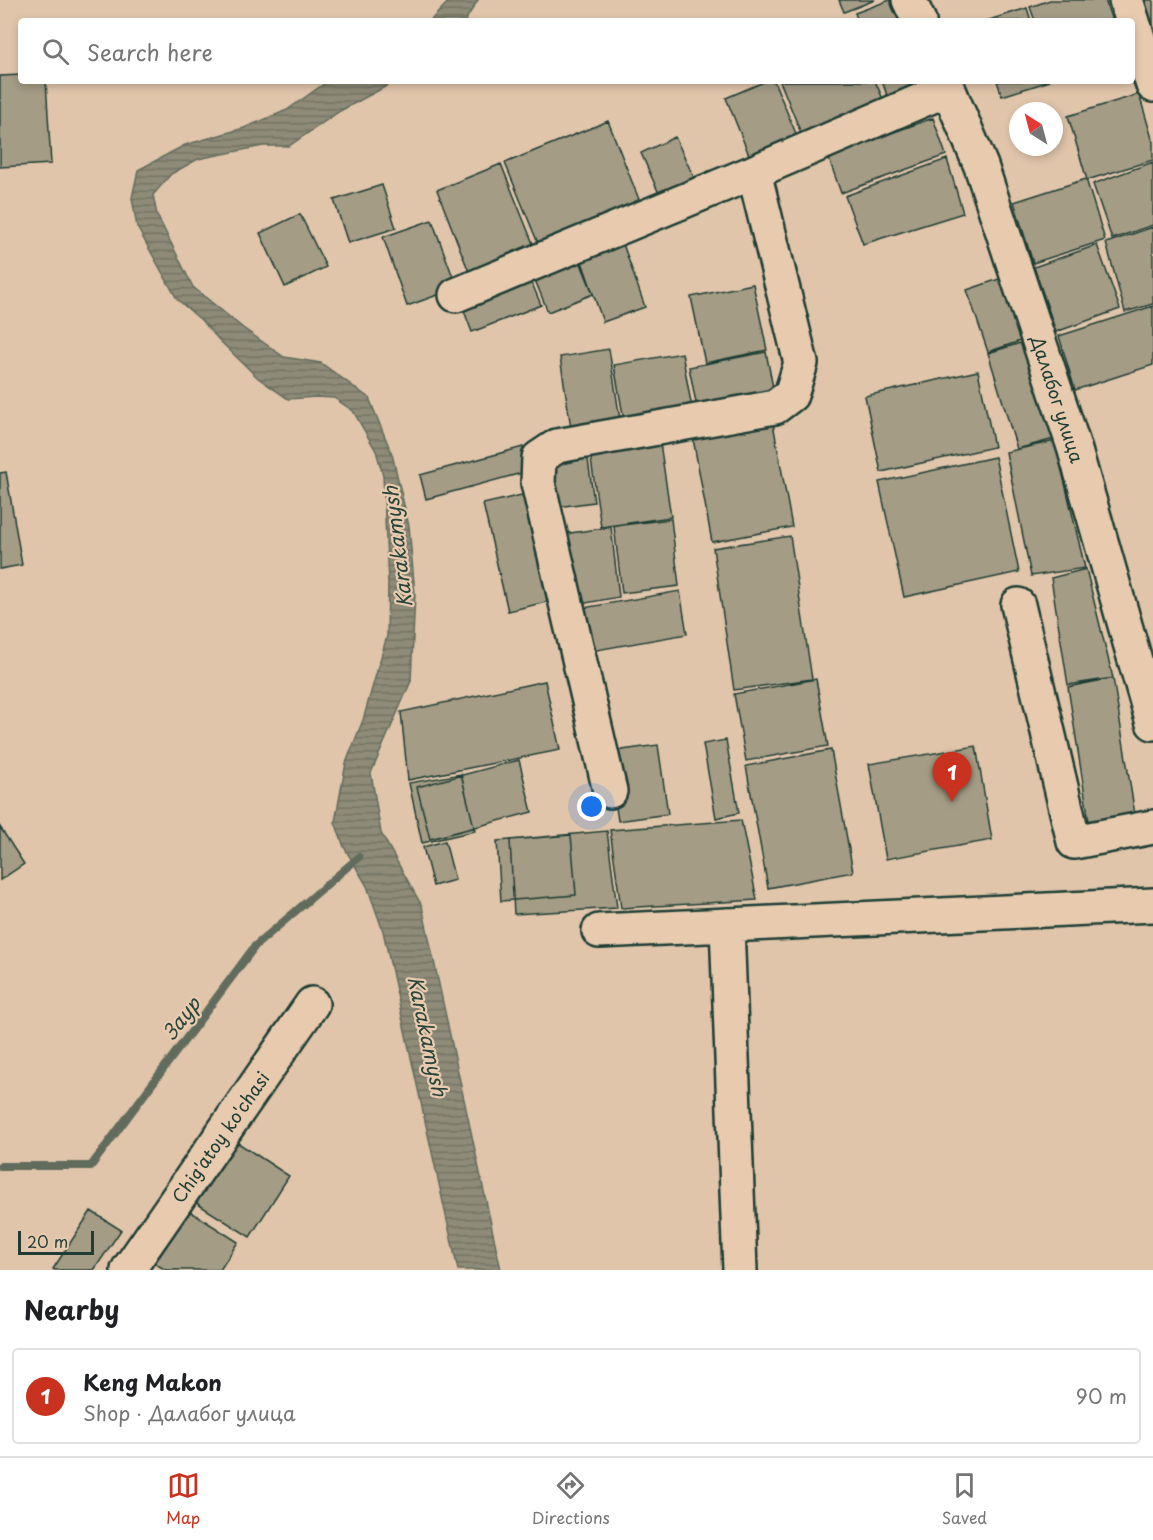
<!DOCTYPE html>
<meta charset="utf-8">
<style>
body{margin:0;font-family:"Playpen Sans",sans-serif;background:#f2f2f2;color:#202124}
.compass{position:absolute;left:1009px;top:102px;width:54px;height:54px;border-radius:50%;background:#fff;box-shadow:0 3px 9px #0003;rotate:324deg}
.scale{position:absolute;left:18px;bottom:15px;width:76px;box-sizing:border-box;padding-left:6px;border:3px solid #1f3d34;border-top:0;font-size:16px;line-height:21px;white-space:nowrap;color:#1f3d34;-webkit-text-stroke:4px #e8cbaf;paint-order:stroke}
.you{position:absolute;left:592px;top:807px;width:21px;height:21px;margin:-15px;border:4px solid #fff;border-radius:50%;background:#1a73e8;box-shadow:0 0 0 9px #1a73e833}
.badge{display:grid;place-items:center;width:39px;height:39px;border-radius:50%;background:#c8321e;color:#fff;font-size:20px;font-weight:700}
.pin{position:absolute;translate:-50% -50px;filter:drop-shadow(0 2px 3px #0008)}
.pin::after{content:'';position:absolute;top:32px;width:21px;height:18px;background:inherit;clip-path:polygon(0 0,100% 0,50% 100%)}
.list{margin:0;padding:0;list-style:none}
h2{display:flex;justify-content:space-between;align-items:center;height:78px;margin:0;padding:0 24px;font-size:26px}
h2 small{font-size:20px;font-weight:400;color:#757577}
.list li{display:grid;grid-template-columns:39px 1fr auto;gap:18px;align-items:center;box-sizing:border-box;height:96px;margin:0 12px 12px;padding:0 12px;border:2px solid #e0e0e0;border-radius:6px}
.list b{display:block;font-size:22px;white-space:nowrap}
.list p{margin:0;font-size:20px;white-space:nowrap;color:#757577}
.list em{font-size:20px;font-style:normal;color:#757577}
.icon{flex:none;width:33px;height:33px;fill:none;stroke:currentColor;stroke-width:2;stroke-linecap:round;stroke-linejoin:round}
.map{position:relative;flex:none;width:1153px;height:1270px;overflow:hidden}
.search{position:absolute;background:#fff;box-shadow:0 3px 9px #0003;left:18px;right:18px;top:18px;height:66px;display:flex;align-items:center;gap:15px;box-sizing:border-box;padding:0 21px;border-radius:6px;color:#757577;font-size:22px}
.sheet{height:186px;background:#fff}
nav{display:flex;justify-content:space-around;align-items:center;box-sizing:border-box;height:84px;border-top:2px solid #e0e0e0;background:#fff;font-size:16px;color:#757577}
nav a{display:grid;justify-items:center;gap:3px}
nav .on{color:#c8321e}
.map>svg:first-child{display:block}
.water{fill:url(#water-rules);stroke:#626c5d;stroke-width:1.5}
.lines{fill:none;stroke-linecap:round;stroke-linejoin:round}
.stream{stroke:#626c5d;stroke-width:8}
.building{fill:#a49c85;stroke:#1f3d34;stroke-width:1.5}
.minor-casing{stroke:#1f3d34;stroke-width:38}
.minor{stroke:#e8cbaf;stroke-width:33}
.labels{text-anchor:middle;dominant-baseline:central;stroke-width:4.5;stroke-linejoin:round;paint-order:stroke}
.street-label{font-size:18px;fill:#1f3d34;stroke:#e8cbaf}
.water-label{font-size:20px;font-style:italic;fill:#2a453b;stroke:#e8cbaf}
</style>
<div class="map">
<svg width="1153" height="1270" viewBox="0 0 1153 1270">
<defs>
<pattern id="water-rules" width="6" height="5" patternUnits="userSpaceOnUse" patternTransform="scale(1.5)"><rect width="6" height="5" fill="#8e8b78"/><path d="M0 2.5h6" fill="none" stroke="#737363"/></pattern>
</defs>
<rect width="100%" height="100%" fill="#e0c5aa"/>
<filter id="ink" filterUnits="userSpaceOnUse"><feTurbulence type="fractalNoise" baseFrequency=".0167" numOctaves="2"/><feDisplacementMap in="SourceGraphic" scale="12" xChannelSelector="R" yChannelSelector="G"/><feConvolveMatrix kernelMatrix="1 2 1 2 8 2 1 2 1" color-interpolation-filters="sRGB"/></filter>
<g filter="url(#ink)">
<path class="water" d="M450 0H478L465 21H430Z
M328 81H396L340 111 289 146H263L198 159 171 174 153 195 157 215 193 287 243 328 284 357 321 363 369 398 392 454 409 526 415 594 411 681 371 773 381 833 422 906 501 1270H458L383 931 367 886 344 847 335 822 346 763 363 720 387 636 388 583 383 475 376 451 353 411 334 398 316 397 288 399 258 378 219 340 202 321 177 299 137 227 132 198 138 170 185 145 244 128 287 110Z"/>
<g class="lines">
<path class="stream" d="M0 1166H91L255 946 359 857"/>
</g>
<path class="building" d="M839 0H875L844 12Z
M890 0H893L901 21H858L855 13Z
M1050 0H1105L1112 21H1035L1030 7Z
M1146 0H1153V33L1141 1Z
M1027 8 1031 21H986Z
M21 75V81H46L51 164 0 167V76Z
M766 81H774L797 136 749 155 726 98Z
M780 81H875L883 99 801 133Z
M882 81H923L924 84 888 98Z
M997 81H1050L1002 96Z
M1139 94 1153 142V160L1087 180 1068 116Z
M933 118 946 155 841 193 828 156Z
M608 121 642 207 540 248 505 163Z
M675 137 696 182 661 198 641 153Z
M947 159 963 213 863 244 845 196Z
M1153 162V225L1112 239 1093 184Z
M501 164 536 251 471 277 437 190Z
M1086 179 1105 240 1033 263 1014 202Z
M382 185 396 228 348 243 334 200Z
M300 214 326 267 285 287 260 233Z
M432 220 457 288 407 306 383 237Z
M1153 227V304L1125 312 1106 243Z
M622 241 645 307 603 322 580 256Z
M1097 245 1120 309 1056 332 1034 267Z
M578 256 593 294 548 312 533 275Z
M529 276 541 305 472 332 461 303Z
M1002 278 1023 340 988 352 967 290Z
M753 284 767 350 705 363 691 297Z
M1153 306V365L1075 390 1059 336Z
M1024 342 1054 439 1017 449 988 353Z
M609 349 621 426 572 434 560 357Z
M766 352 775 398 698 413 689 367Z
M682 353 693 414 625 426 614 365Z
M978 371 994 447 881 472 865 396Z
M772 418 792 527 712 542 692 433Z
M1055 441 1085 568 1031 576 1006 452Z
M660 443 671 517 601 527 590 453Z
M523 447 529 471 426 499 420 475Z
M587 453 594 502 550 508 543 459Z
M995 457 1019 572 904 597 879 482Z
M6 472 22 565 0 569V473Z
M535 492 559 599 508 611 483 504Z
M671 519 679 586 622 593 614 526Z
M611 527 619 597 570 606 557 535Z
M790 536 812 679 734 690 713 548Z
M1086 569 1113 678 1068 685 1051 578Z
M680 591 687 634 580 653 572 610Z
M1113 678 1136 821 1090 828 1068 687Z
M816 679 828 746 746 761 734 694Z
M545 681 560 750 408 780 401 712Z
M726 740 739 813 716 818 703 744Z
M658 745 668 814 618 821 608 752Z
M976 746 992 840 886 859 869 764Z
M831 750 853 872 768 888 746 766Z
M519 760 532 812 430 839 417 787Z
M461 774 475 831 422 843 409 783Z
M741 820 757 900 621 908 610 830Z
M0 827 24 864 0 880Z
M607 831 617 908 514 914 510 840Z
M571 835 576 895 501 901 497 841Z
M445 841 455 880 433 886 423 847Z
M232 1139 289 1176 250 1237 193 1201Z
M188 1210 238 1242 220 1270H166L154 1263Z
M91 1211 121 1230 94 1270H55L53 1269Z"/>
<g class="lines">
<g class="minor-casing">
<path id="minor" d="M909 0 919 21
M1126 0 1153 85
M945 81 981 166 1074 447 1153 723
M456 295 754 172 948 89
M1018 605 1074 842 1153 827
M610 791 538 483 539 458 557 446 775 407 791 395 801 363 754 172
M727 925 740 1270
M599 931 1153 905
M128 1270 312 1004"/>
</g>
<use href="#minor" class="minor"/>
</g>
</g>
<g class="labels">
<g class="street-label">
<text transform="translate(1058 399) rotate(72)">Далабог улица</text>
<text transform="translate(220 1137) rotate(-55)">Chig'atoy ko'chasi</text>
</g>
<g class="water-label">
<text transform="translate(397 547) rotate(-97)">Karakamysh</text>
<text transform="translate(181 1018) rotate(-53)">Заур</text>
<text transform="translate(428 1036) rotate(78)">Karakamysh</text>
</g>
</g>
</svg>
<svg class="compass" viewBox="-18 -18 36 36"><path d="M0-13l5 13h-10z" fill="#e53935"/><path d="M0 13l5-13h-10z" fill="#757577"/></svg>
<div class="scale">20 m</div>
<div class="you"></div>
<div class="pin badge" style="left:952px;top:802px">1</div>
<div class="search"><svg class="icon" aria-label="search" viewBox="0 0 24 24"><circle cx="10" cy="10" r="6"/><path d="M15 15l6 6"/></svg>Search here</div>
</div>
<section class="sheet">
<h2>Nearby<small></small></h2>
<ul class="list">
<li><span class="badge">1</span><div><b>Keng Makon</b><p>Shop · Далабог улица</p></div><em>90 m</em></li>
</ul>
</section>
<nav>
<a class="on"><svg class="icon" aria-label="map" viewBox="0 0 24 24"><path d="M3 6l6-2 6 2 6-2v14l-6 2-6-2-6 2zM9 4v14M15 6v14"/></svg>Map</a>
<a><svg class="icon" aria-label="directions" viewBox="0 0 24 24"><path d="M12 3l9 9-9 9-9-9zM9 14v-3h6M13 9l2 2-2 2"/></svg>Directions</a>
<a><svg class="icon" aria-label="saved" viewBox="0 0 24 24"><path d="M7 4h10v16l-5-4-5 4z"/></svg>Saved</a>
</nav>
